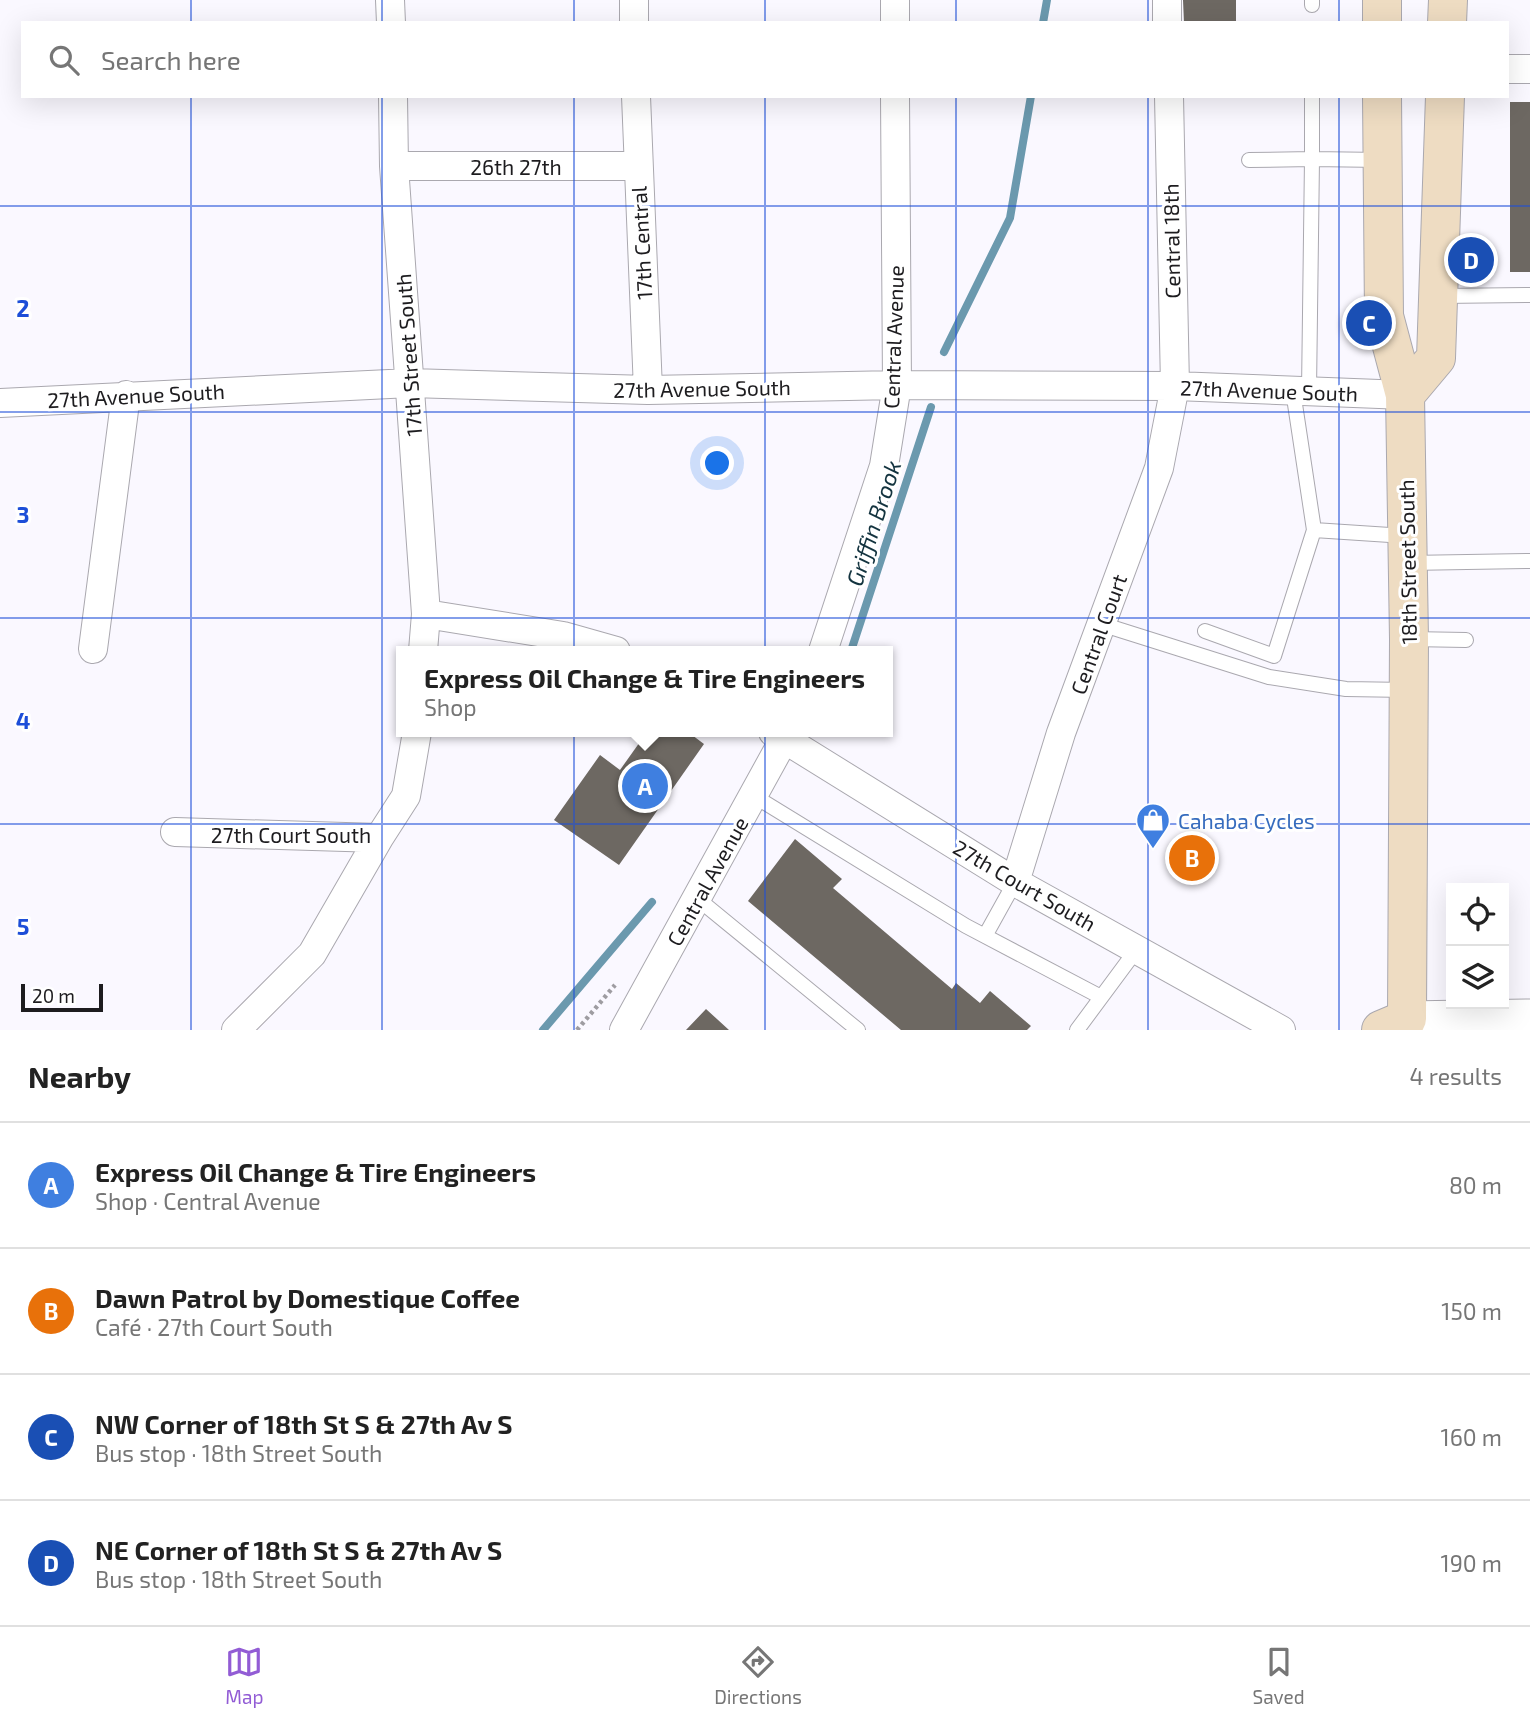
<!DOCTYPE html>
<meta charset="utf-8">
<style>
body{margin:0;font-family:"Exo 2",sans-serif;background:#f2f2f2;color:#222}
.controls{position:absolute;right:21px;bottom:21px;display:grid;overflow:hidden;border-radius:0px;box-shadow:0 7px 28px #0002}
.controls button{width:63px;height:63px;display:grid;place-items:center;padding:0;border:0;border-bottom:2px solid #e0e0e0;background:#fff;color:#222;font:35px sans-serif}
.scale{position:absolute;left:21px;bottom:18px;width:82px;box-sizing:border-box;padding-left:7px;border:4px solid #1d1c1f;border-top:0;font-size:19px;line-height:24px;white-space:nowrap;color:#1d1c1f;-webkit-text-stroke:5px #fff;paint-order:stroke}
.you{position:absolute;left:718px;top:464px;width:24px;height:24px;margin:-18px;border:5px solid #fff;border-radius:50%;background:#1a73e8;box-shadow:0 0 0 10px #1a73e833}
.badge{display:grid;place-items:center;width:46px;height:46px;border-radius:50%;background:#925cd5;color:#fff;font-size:23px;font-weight:700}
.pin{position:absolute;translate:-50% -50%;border:4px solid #fff;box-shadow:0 2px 7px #0006}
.popup{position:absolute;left:396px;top:646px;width:497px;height:91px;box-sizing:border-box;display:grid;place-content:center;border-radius:0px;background:#fff;filter:drop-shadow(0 2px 5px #0005);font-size:23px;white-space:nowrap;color:#767676}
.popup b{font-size:26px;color:#222}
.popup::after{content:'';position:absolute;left:50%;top:100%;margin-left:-14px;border:14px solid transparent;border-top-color:#fff}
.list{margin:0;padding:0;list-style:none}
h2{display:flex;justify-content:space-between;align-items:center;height:91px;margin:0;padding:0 28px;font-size:30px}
h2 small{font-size:23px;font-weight:400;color:#767676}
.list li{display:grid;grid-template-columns:46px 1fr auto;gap:21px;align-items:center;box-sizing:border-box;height:126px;padding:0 28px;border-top:2px solid #e0e0e0}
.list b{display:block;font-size:26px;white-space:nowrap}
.list p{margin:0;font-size:23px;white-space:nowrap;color:#767676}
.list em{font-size:23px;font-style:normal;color:#767676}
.icon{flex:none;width:38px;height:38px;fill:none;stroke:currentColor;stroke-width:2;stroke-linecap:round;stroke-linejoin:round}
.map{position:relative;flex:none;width:1530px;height:1030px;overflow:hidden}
.search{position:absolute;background:#fff;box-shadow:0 7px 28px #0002;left:21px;right:21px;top:21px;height:77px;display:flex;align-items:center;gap:18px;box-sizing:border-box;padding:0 24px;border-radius:0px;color:#767676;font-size:26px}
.sheet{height:595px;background:#fff}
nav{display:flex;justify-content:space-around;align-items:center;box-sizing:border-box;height:98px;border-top:2px solid #e0e0e0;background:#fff;font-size:19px;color:#767676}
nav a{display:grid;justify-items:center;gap:4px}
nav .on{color:#925cd5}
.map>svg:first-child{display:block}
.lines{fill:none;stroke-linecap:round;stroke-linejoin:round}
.stream{stroke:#6b99ae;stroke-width:8}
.building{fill:#6d6862}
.service-casing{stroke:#aaa8af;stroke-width:16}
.minor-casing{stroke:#aaa8af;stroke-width:30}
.tertiary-casing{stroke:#aaa8af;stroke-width:37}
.secondary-casing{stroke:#aaa8af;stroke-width:40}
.path{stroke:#9e9ca1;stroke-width:4.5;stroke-dasharray:3.5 3.5;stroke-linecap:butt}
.service{stroke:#fff;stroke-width:14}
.minor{stroke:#fff;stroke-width:28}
.tertiary{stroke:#fff;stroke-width:35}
.secondary{stroke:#eedcc2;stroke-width:38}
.grid{fill:none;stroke:#1d4ed8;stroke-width:2;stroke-opacity:0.55}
.labels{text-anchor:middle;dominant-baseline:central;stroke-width:6;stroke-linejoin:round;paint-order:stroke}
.street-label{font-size:21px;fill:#1d1c1f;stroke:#fff}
.shop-label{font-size:21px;fill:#366cbe;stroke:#fff;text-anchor:start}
.water-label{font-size:23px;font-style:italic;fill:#13333f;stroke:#fff}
.grid-label{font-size:23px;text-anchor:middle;font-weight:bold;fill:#1d4ed8;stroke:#fff;stroke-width:6;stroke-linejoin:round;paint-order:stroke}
</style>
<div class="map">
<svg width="1530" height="1030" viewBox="0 0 1530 1030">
<rect width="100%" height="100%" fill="#faf8ff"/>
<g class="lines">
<path class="stream" d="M1043 23 1047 0
M944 352 1010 218 1031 96
M851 651 931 407
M543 1030 652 902"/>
</g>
<path class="building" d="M1183 0H1236V23H1184Z
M1510 102H1530V272H1510Z
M647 732H688L704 744 619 865 554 820 600 755 620 770Z
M795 839 842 879 833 888 952 989 956 983 980 1003 990 991 1031 1026 1027 1030H901L748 901Z
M706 1009 729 1030H686Z"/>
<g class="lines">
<g class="service-casing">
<path id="service" d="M1312 0V5
M1249 160 1312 159V96
M1441 296 1530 295
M1293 391 1314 530
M1309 391 1312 159 1381 160
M1408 563 1530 561
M1101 624 1269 677 1346 689 1407 690
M1205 631 1274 656 1314 530 1405 536
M1410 639 1466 640
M754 796 966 926 1101 997
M698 899 858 1030
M985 936 1015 882
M1077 1030 1137 949"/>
</g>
<g class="minor-casing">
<path id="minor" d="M390 0 391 23
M634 0V23
M895 0V23
M1167 0V23
M1507 69H1530
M393 96 394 166 426 614
M636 96 648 390
M394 166H638
M0 403 410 383 648 390 897 385 1175 386 1405 395
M93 649 126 395
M423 651 426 614 563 636 616 651
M823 651 884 466 897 385 895 96
M773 732 1015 882 1281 1030
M175 832 379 838 406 796 417 732
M1015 882 1061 733 1159 468 1175 386 1169 96
M236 1030 312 954 379 838
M624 1030 788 732"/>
</g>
<g class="tertiary-casing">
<path id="tertiary" d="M1407 1030V1019L1530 1017"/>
</g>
<g class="secondary-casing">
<path id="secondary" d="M1382 0V23
M1447 23 1448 0
M1405 395 1436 358 1445 96
M1381 1030 1407 1019 1409 639 1405 395 1384 316 1382 96"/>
</g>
<path class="path" d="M577 1030 615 985"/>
<use href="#service" class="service"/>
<use href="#minor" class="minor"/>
<use href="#tertiary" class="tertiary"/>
<use href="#secondary" class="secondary"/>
</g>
<path class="grid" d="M191 0V23M382 0V23M574 0V23M765 0V23M956 0V23M1148 0V23M1339 0V23M191 96V1030M382 96V1030M574 96V1030M765 96V1030M956 96V1030M1148 96V1030M1339 96V1030M0 206H1530M0 412H1530M0 618H1530M0 824H1530"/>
<defs>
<g id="shop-pin" transform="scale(1.75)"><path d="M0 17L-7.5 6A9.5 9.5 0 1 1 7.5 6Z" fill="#3f7fe0" stroke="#fff"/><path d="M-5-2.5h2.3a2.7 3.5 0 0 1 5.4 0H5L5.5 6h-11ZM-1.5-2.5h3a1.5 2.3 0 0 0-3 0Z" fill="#fff"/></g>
</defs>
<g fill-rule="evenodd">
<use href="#shop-pin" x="1153" y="820"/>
</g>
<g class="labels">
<g class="street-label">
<text x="516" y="166">26th 27th</text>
<text transform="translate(1171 241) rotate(-91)">Central 18th</text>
<text transform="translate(641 243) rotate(-93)">17th Central</text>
<text transform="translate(893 337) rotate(-88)">Central Avenue</text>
<text transform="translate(408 355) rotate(-94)">17th Street South</text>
<text transform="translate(702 388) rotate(-1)">27th Avenue South</text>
<text transform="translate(1269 390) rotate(2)">27th Avenue South</text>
<text transform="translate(136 395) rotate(-3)">27th Avenue South</text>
<text transform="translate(1407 562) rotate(-91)">18th Street South</text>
<text transform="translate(1098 634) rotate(-70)">Central Court</text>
<text x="291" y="834">27th Court South</text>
<text transform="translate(707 881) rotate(-61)">Central Avenue</text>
<text transform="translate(1025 885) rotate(30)">27th Court South</text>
</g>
<g class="shop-label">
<text x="1178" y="820">Cahaba Cycles</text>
</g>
<g class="water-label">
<text transform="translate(873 523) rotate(-72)">Griffin Brook</text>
</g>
</g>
<g class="grid-label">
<text x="23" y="317">2</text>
<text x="23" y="523">3</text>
<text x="23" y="729">4</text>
<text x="23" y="935">5</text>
</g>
</svg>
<div class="controls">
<button><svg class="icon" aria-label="locate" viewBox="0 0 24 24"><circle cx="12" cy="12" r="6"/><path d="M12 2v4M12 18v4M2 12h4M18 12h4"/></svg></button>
<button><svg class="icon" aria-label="layers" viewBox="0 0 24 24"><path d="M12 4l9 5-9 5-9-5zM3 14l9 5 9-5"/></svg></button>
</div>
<div class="scale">20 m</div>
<div class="you"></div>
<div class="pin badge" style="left:645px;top:786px;background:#3f7fe0">A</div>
<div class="popup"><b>Express Oil Change &amp; Tire Engineers</b>Shop</div>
<div class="pin badge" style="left:1192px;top:858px;background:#e8710a">B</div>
<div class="pin badge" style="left:1369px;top:323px;background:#1a4fb4">C</div>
<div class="pin badge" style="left:1471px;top:260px;background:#1a4fb4">D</div>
<div class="search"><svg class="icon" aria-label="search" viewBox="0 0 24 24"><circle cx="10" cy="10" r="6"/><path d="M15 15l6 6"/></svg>Search here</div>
</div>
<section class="sheet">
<h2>Nearby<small>4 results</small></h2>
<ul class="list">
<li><span class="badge" style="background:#3f7fe0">A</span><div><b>Express Oil Change &amp; Tire Engineers</b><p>Shop · Central Avenue</p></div><em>80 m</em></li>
<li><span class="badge" style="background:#e8710a">B</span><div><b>Dawn Patrol by Domestique Coffee</b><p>Café · 27th Court South</p></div><em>150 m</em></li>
<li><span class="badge" style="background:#1a4fb4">C</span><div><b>NW Corner of 18th St S &amp; 27th Av S</b><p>Bus stop · 18th Street South</p></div><em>160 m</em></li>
<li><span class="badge" style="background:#1a4fb4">D</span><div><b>NE Corner of 18th St S &amp; 27th Av S</b><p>Bus stop · 18th Street South</p></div><em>190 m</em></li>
</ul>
</section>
<nav>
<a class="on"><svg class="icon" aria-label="map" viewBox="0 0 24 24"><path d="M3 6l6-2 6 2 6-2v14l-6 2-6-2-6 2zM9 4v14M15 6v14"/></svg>Map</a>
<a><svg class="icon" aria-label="directions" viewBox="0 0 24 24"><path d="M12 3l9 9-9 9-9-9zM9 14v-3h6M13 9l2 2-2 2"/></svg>Directions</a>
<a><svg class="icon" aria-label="saved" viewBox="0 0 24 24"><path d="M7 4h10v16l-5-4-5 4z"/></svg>Saved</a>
</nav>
